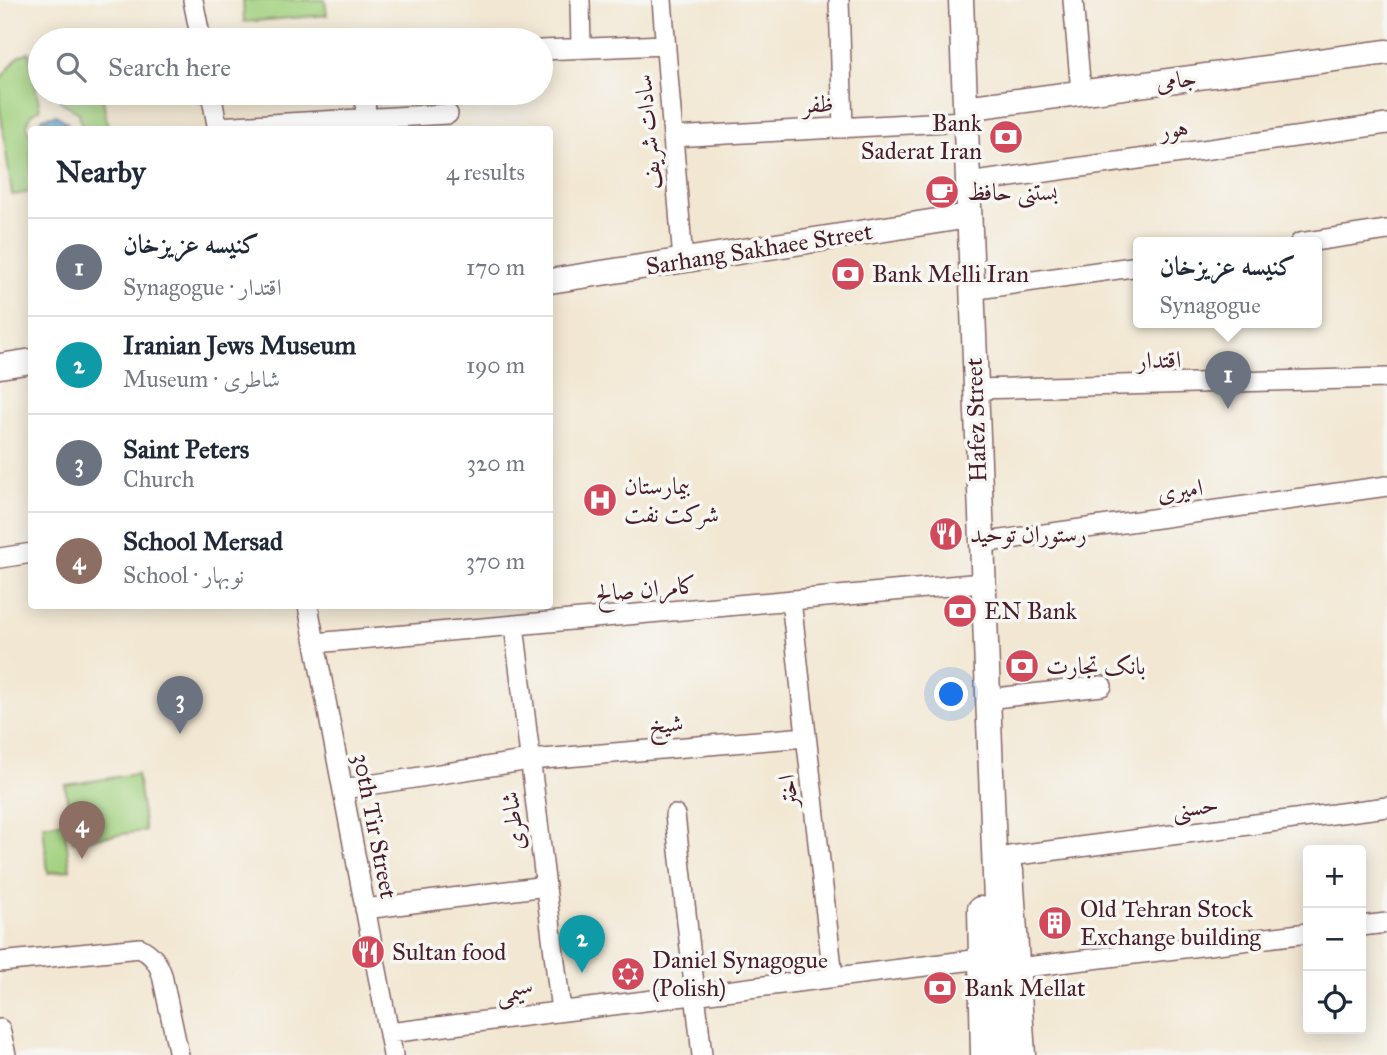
<!DOCTYPE html>
<meta charset="utf-8">
<style>
body{margin:0;font-family:"IM FELL Great Primer",Amiri,serif;background:#f6f6f7;color:#1f2937}
.controls{position:absolute;right:21px;bottom:21px;display:grid;overflow:hidden;border-radius:7px;box-shadow:0 4px 18px #0003}
.controls button{width:63px;height:63px;display:grid;place-items:center;padding:0;border:0;border-bottom:2px solid #e0e1e3;background:#fff;color:#1f2937;font:35px sans-serif}
.you{position:absolute;left:952px;top:695px;width:24px;height:24px;margin:-18px;border:5px solid #fff;border-radius:50%;background:#1a73e8;box-shadow:0 0 0 10px #1a73e833}
.badge{display:grid;place-items:center;width:46px;height:46px;border-radius:50%;background:#db2777;color:#fff;font-size:23px;font-weight:700}
.pin{position:absolute;translate:-50% -58px;filter:drop-shadow(0 2px 4px #0008)}
.pin::after{content:'';position:absolute;top:37px;width:24px;height:21px;background:inherit;clip-path:polygon(0 0,100% 0,50% 100%)}
.popup{position:absolute;left:1133px;top:237px;width:189px;height:91px;box-sizing:border-box;display:grid;place-content:center;border-radius:7px;background:#fff;filter:drop-shadow(0 2px 5px #0005);font-size:23px;white-space:nowrap;color:#747a83}
.popup b{font-size:26px;color:#1f2937}
.popup::after{content:'';position:absolute;left:50%;top:100%;margin-left:-14px;border:14px solid transparent;border-top-color:#fff}
.list{margin:0;padding:0;list-style:none}
h2{display:flex;justify-content:space-between;align-items:center;height:91px;margin:0;padding:0 28px;font-size:30px}
h2 small{font-size:23px;font-weight:400;color:#747a83}
.list li{display:grid;grid-template-columns:46px 1fr auto;gap:21px;align-items:center;box-sizing:border-box;height:98px;padding:0 28px;border-top:2px solid #e0e1e3}
.list b{display:block;font-size:26px;white-space:nowrap}
.list p{margin:0;font-size:23px;white-space:nowrap;color:#747a83}
.list em{font-size:23px;font-style:normal;color:#747a83}
.icon{flex:none;width:38px;height:38px;fill:none;stroke:currentColor;stroke-width:2;stroke-linecap:round;stroke-linejoin:round}
.map{position:relative;flex:none;width:1387px;height:1055px;overflow:hidden}
.search{position:absolute;background:#fff;box-shadow:0 4px 18px #0003;left:28px;top:28px;width:525px;height:77px;display:flex;align-items:center;gap:18px;box-sizing:border-box;padding:0 24px;border-radius:38px;color:#747a83;font-size:26px}
.panel{position:absolute;background:#fff;box-shadow:0 4px 18px #0003;left:28px;top:126px;width:525px;height:483px;border-radius:7px}
.map>svg:first-child{display:block}
.green{fill:#a2d17f;stroke:#767855;stroke-width:2}
.water{fill:#58a3d0;stroke:#51617e;stroke-width:2}
.lines{fill:none;stroke-linecap:round;stroke-linejoin:round}
.minor-casing{stroke:#856565;stroke-width:22}
.major-casing{stroke:#856565;stroke-width:27}
.minor{stroke:#fff;stroke-width:19}
.major{stroke:#fff;stroke-width:24}
.labels{text-anchor:middle;dominant-baseline:central;stroke-width:7;stroke-linejoin:round;paint-order:stroke}
.street-label{font-size:24px;fill:#4a1f2b;stroke:#f6f6f2}
.poi-label{font-size:24px;fill:#4a1f2b;stroke:#f6f6f2;text-anchor:start}
</style>
<div class="map">
<svg width="1387" height="1055" viewBox="0 0 1387 1055">
<rect width="100%" height="100%" fill="#f6f6f2"/>
<filter id="ink" filterUnits="userSpaceOnUse"><feTurbulence type="fractalNoise" baseFrequency=".0143" numOctaves="2"/><feDisplacementMap in="SourceGraphic" scale="14" xChannelSelector="R" yChannelSelector="G"/><feConvolveMatrix kernelMatrix="1 2 1 2 8 2 1 2 1" color-interpolation-filters="sRGB"/></filter>
<filter id="wash" filterUnits="userSpaceOnUse"><feTurbulence type="fractalNoise" baseFrequency=".00686" numOctaves="4" result="noise"/><feDisplacementMap in="SourceGraphic" scale="28" xChannelSelector="R" yChannelSelector="G"/><feGaussianBlur stdDeviation="1.57" result="paint"/><feColorMatrix in="noise" values="0 0 0 0 0 0 0 0 0 0 0 0 0 0 0 0 0 1.4 0 .05"/><feComposite in="paint" operator="in"/></filter>
<g filter="url(#wash)">
<rect width="100%" height="100%" fill="#f2e7d2"/>
<path class="green" d="M243 0H325L327 15 244 22Z
M29 52 40 109 31 115 27 125 31 139V192L12 195 0 108V79L19 56Z
M59 93H102L108 129H82L79 113 60 101Z
M137 774 145 831 73 841 65 785Z
M64 822 70 870 48 873 43 825Z"/>
<path class="water" d="M56 115 67 122 68 129H36L43 118Z"/>
</g>
<g filter="url(#ink)">
<g class="lines">
<g class="minor-casing">
<path id="minor" d="M193 0 201 40
M580 0 581 48
M662 0 683 261
M839 0 843 128
M1073 0 1081 92
M541 50 665 45
M211 93 218 130
M365 119 366 93
M217 127 448 114
M673 137 965 121
M968 183 1387 124
M1300 243 1387 230
M971 290 1139 266
M975 389 1387 378
M980 543 1387 486
M0 558 32 553
M791 600 833 977
M308 606 393 1055
M514 625 561 1011
M315 643 982 583
M986 699 1102 686
M343 789 530 760 806 737
M675 815 702 1055
M1010 856 1387 807
M365 909 546 886
M1361 926 1387 923
M0 962 140 948C152 954 158 962 162 975L179 1055
M1018 968 1308 933
M0 1029 6 1055
M389 1033 981 959"/>
</g>
<g class="major-casing">
<path id="major" d="M961 0 1002 1055
M965 108 1387 52
M550 281 969 216
M0 366 32 361
M1011 871 1023 1055
M980 909 983 1055"/>
</g>
<use href="#minor" class="minor"/>
<use href="#major" class="major"/>
</g>
</g>
<defs>
<g id="bank-disc" transform="scale(1.75)"><circle r="9.5" fill="#d1495b" stroke="#f6f6f2"/><path d="M-6-4H6V4H-6ZM0-2.3a2.3 2.3 0 1 0 0 4.6a2.3 2.3 0 1 0 0-4.6Z" fill="#fff"/></g>
<g id="cafe-disc" transform="scale(1.75)"><circle r="9.5" fill="#d1495b" stroke="#f6f6f2"/><path d="M-5.5-4.5H6V0H3Q3 3.5 0 3.5H-2.5Q-5.5 3.5-5.5 0ZM3-3.2v2h1.7v-2ZM-6 4.5H4V6H-6Z" fill="#fff"/></g>
<g id="hospital-disc" transform="scale(1.75)"><circle r="9.5" fill="#d1495b" stroke="#f6f6f2"/><path d="M-5-5h3v3.5h4V-5h3V5h-3V1.5h-4V5h-3Z" fill="#fff"/></g>
<g id="restaurant-disc" transform="scale(1.75)"><circle r="9.5" fill="#d1495b" stroke="#f6f6f2"/><path d="M-5-6h1v4h1v-4h1v4h1v-4h1v5L-1.5 .5V6h-2V.5L-5-1ZM5-6V6H3V1.5H1.5Q1.5-4 5-6Z" fill="#fff"/></g>
<g id="building-disc" transform="scale(1.75)"><circle r="9.5" fill="#d1495b" stroke="#f6f6f2"/><path d="M-4-6H4V6H1V3H-1V6H-4ZM-2.5-4.3h1.7v1.8h-1.7ZM.8-4.3h1.7v1.8H.8ZM-2.5-1h1.7V.8h-1.7ZM.8-1h1.7V.8H.8Z" fill="#fff"/></g>
<g id="synagogue-disc" transform="scale(1.75)"><circle r="9.5" fill="#d1495b" stroke="#f6f6f2"/><path d="M0-6.5L5.6 3.2H-5.6ZM0 6.5L5.6-3.2H-5.6Z" fill="#fff"/></g>
</defs>
<g fill-rule="evenodd">
<use href="#bank-disc" x="1006" y="137"/>
<use href="#cafe-disc" x="942" y="192"/>
<use href="#bank-disc" x="848" y="274"/>
<use href="#hospital-disc" x="600" y="500"/>
<use href="#restaurant-disc" x="946" y="534"/>
<use href="#bank-disc" x="960" y="611"/>
<use href="#bank-disc" x="1022" y="666"/>
<use href="#building-disc" x="1055" y="923"/>
<use href="#restaurant-disc" x="368" y="952"/>
<use href="#synagogue-disc" x="628" y="974"/>
<use href="#bank-disc" x="940" y="988"/>
</g>
<g class="labels">
<g class="street-label">
<text transform="translate(1176 80) rotate(-8)">جامی</text>
<text transform="translate(818 104) rotate(-3)">ظفر</text>
<text transform="translate(1174 129) rotate(-8)">هور</text>
<text transform="translate(648 132) rotate(-95)">سادات شریف</text>
<text transform="translate(759 249) rotate(-9)">Sarhang Sakhaee Street</text>
<text transform="translate(1159 360) rotate(-2)">اقتدار</text>
<text transform="translate(976 420) rotate(-92)">Hafez Street</text>
<text transform="translate(1180 490) rotate(-8)">امیری</text>
<text transform="translate(646 589) rotate(-5)">کامران صالح</text>
<text transform="translate(666 724) rotate(-5)">شیخ</text>
<text transform="translate(788 791) rotate(-96)">اختر</text>
<text transform="translate(1195 807) rotate(-8)">حسنی</text>
<text transform="translate(513 821) rotate(-97)">شاطری</text>
<text transform="translate(375 826) rotate(79)">30th Tir Street</text>
<text transform="translate(515 992) rotate(-7)">سیمی</text>
</g>
<g class="poi-label">
<text x="982" y="123" text-anchor="end">Bank<tspan x="982" dy="28">Saderat Iran</tspan></text>
<text x="967" y="192">بستنی حافظ</text>
<text x="872" y="274">Bank Melli Iran</text>
<text x="624" y="486">بیمارستان<tspan x="624" dy="28">شرکت نفت</tspan></text>
<text x="970" y="534">رستوران توحید</text>
<text x="984" y="611">EN Bank</text>
<text x="1046" y="666">بانک تجارت</text>
<text x="1080" y="909">Old Tehran Stock<tspan x="1080" dy="28">Exchange building</tspan></text>
<text x="392" y="952">Sultan food</text>
<text x="652" y="960">Daniel Synagogue<tspan x="652" dy="28">(Polish)</tspan></text>
<text x="964" y="988">Bank Mellat</text>
</g>
</g>
</svg>
<div class="controls">
<button>+</button>
<button>−</button>
<button><svg class="icon" aria-label="locate" viewBox="0 0 24 24"><circle cx="12" cy="12" r="6"/><path d="M12 2v4M12 18v4M2 12h4M18 12h4"/></svg></button>
</div>
<div class="you"></div>
<div class="pin badge" style="left:1228px;top:409px;background:#6b7280">1</div>
<div class="popup"><b>کنیسه عزیزخان</b>Synagogue</div>
<div class="pin badge" style="left:582px;top:973px;background:#0f9aa8">2</div>
<div class="pin badge" style="left:180px;top:734px;background:#6b7280">3</div>
<div class="pin badge" style="left:82px;top:859px;background:#8d6e63">4</div>
<div class="search"><svg class="icon" aria-label="search" viewBox="0 0 24 24"><circle cx="10" cy="10" r="6"/><path d="M15 15l6 6"/></svg>Search here</div>
<section class="panel">
<h2>Nearby<small>4 results</small></h2>
<ul class="list">
<li><span class="badge" style="background:#6b7280">1</span><div><b>کنیسه عزیزخان</b><p>Synagogue · اقتدار</p></div><em>170 m</em></li>
<li><span class="badge" style="background:#0f9aa8">2</span><div><b>Iranian Jews Museum</b><p>Museum · شاطری</p></div><em>190 m</em></li>
<li><span class="badge" style="background:#6b7280">3</span><div><b>Saint Peters</b><p>Church</p></div><em>320 m</em></li>
<li><span class="badge" style="background:#8d6e63">4</span><div><b>School Mersad</b><p>School · نوبهار</p></div><em>370 m</em></li>
</ul>
</section>
</div>
